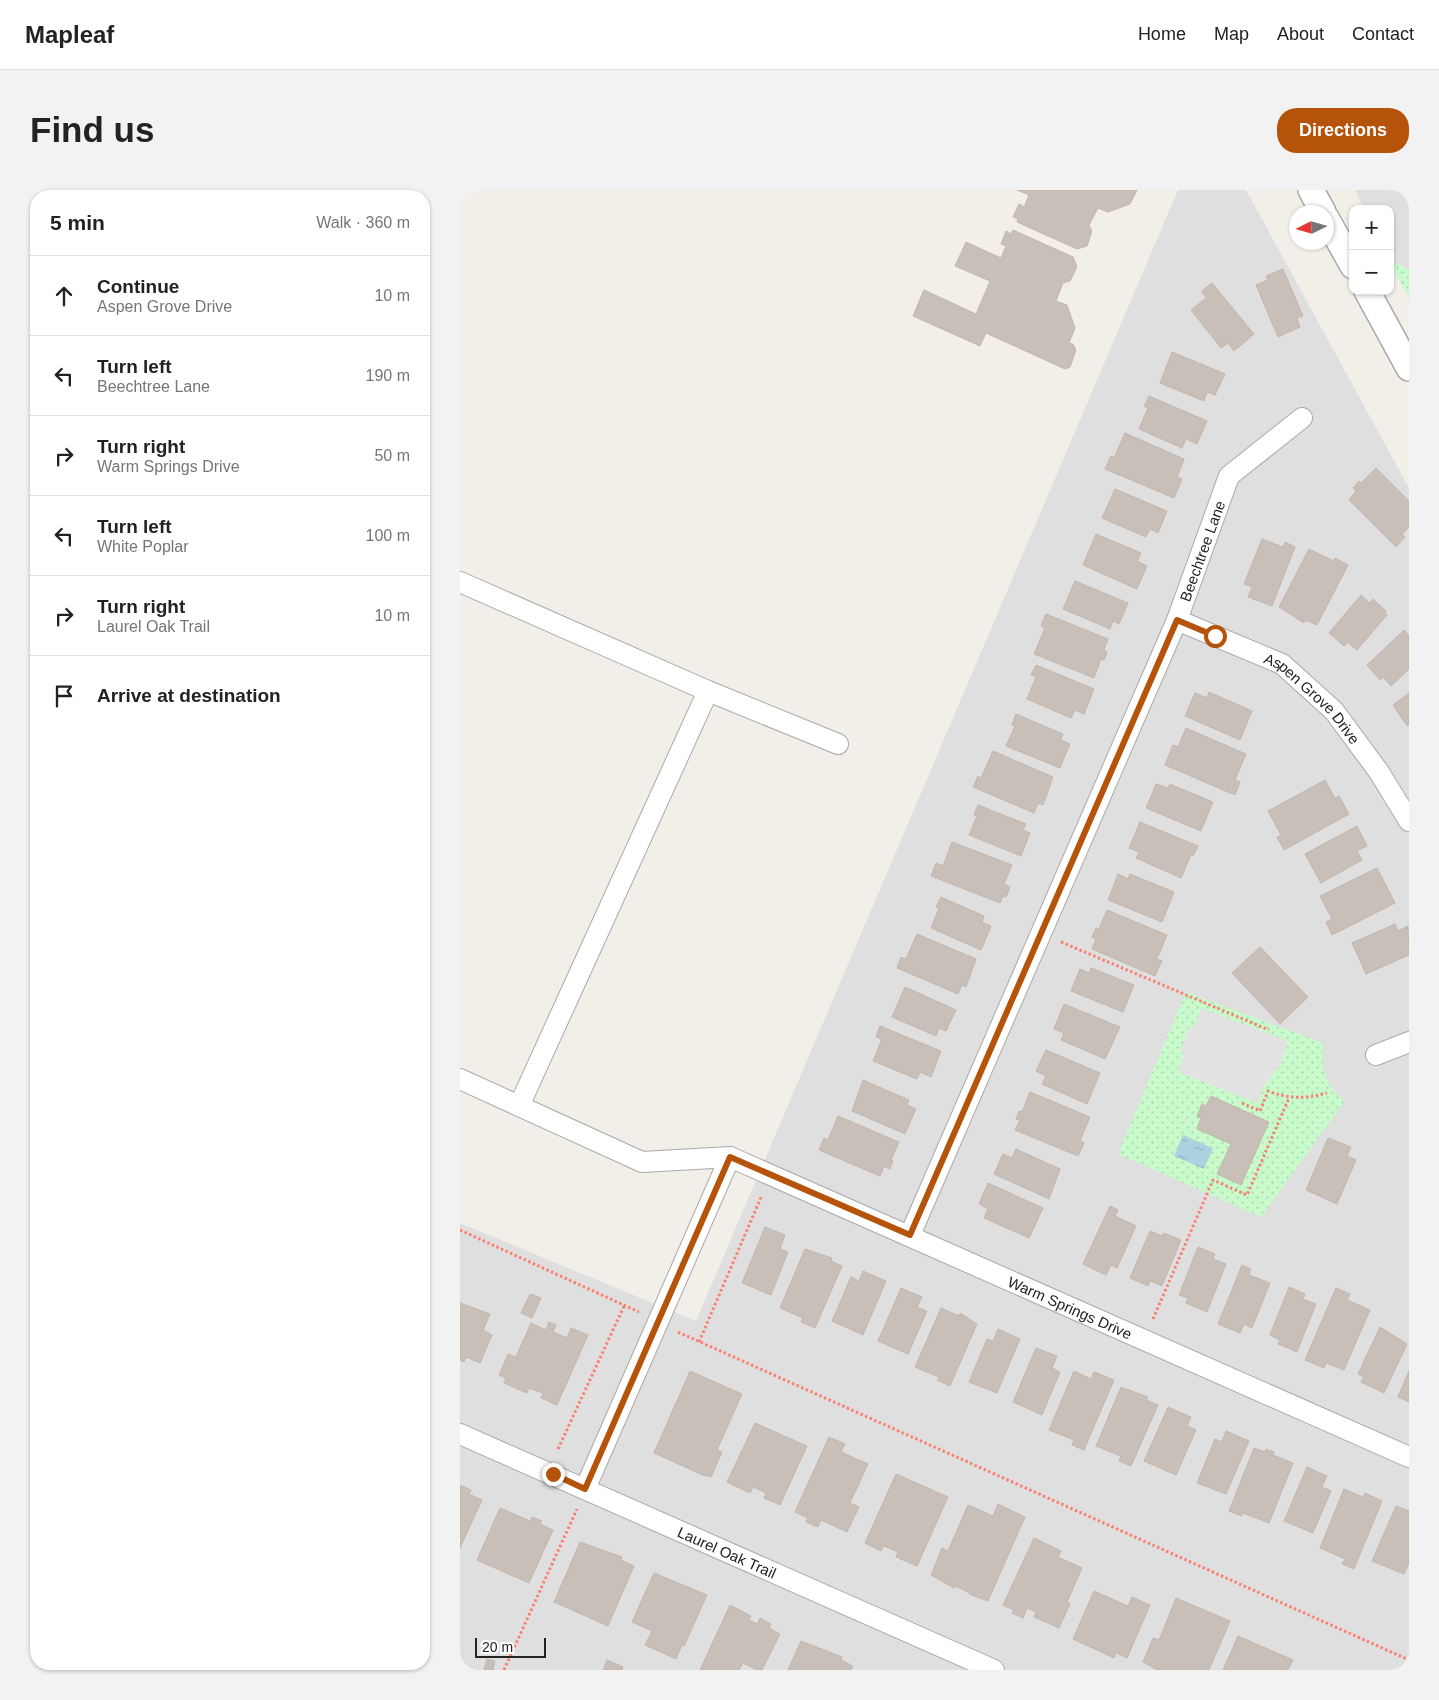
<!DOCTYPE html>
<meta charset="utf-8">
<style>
body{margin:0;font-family:Helvetica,sans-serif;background:#f2f2f2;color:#222}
.controls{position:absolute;right:15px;top:15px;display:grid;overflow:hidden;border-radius:10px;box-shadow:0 1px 4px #0004}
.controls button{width:45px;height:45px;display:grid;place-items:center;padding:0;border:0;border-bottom:1px solid #e0e0e0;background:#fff;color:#222;font:25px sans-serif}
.compass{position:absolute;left:829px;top:15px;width:45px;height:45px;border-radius:50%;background:#fff;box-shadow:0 1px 4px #0004;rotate:265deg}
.scale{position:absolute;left:15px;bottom:12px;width:71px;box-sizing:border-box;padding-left:5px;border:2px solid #222;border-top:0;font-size:14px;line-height:18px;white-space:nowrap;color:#222;-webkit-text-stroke:4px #fff;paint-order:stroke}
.stop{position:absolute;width:15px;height:15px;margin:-11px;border:4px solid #b45309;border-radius:50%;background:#fff}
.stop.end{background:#b45309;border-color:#fff;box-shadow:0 1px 5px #0008}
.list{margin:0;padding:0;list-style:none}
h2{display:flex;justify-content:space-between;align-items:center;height:65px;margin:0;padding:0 20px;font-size:21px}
h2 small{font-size:16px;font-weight:400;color:#767676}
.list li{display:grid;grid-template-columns:32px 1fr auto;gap:15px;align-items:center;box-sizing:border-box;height:80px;padding:0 20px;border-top:1px solid #e0e0e0}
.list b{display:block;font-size:19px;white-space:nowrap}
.list p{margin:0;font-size:16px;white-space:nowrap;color:#767676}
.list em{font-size:16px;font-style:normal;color:#767676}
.icon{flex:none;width:28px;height:28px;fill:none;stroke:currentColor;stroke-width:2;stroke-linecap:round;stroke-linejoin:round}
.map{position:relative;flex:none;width:949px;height:1480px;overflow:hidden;border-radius:20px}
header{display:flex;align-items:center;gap:30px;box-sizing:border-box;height:70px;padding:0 25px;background:#fff;border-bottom:1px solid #e0e0e0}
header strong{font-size:24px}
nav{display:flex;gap:28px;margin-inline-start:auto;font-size:18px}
.intro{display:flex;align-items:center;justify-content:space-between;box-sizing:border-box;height:120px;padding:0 30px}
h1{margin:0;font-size:35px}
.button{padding:12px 22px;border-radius:20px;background:#b45309;color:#fff;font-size:18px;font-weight:700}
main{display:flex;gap:30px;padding:0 30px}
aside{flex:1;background:#fff;border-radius:20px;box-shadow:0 1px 4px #0004}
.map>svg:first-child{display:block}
.residential{fill:#e0dfdf}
.park{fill:url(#park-dots)}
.parking{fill:#e2e2e2}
.water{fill:url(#water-ripples)}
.building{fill:#c7bfb8;stroke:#c4b6ab}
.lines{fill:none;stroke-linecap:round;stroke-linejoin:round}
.minor-casing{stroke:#a9a9a9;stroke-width:22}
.tertiary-casing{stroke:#a9a9a9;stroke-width:28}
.path{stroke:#fa8072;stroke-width:3;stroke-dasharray:2.5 2.5;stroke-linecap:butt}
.minor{stroke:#fff;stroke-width:20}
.tertiary{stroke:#fff;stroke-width:25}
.route{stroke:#b45309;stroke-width:6}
.labels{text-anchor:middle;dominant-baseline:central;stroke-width:4;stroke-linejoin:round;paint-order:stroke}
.street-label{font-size:15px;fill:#222;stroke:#fff}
</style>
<header>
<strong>Mapleaf</strong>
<nav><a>Home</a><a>Map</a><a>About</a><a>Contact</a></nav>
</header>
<div class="intro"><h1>Find us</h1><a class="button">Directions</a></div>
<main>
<aside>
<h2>5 min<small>Walk · 360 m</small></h2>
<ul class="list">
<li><svg class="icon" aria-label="ahead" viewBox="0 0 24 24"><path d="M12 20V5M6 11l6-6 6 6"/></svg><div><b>Continue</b><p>Aspen Grove Drive</p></div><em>10 m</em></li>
<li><svg class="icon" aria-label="left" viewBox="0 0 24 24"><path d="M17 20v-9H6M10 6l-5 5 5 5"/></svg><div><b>Turn left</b><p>Beechtree Lane</p></div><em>190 m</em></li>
<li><svg class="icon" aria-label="right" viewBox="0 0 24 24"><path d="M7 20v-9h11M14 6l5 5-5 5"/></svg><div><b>Turn right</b><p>Warm Springs Drive</p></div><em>50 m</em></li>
<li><svg class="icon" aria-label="left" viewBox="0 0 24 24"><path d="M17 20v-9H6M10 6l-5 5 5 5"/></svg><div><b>Turn left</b><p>White Poplar</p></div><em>100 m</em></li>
<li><svg class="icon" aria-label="right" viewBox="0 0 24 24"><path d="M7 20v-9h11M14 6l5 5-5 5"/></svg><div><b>Turn right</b><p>Laurel Oak Trail</p></div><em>10 m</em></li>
<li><svg class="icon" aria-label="arrive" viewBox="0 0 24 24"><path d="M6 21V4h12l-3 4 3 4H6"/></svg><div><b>Arrive at destination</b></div></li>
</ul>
</aside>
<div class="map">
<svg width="949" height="1480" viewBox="0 0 949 1480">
<defs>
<pattern id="park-dots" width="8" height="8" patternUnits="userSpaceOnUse" patternTransform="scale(1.25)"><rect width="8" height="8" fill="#c8facc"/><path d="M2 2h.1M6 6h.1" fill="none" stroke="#acd6af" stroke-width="1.8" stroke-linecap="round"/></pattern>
<pattern id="water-ripples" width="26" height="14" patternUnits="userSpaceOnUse" patternTransform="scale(1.25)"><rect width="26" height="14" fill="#aad3df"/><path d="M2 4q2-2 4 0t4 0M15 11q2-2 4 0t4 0" fill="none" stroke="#92b5bf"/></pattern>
</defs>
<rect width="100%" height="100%" fill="#f2efe9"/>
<path class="residential" d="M718 0H786L949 298V1480H0V1033L236 1131Z
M895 0H949V79L930 71V19H904Z"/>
<path class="park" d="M930 71 949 79V108L930 72Z
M726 802 863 853C861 879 864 894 885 911L801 1027 658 964Z"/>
<path class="parking" d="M741 818 828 851 821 873 803 898 797 913 718 882 724 864 720 861 730 836 734 837Z"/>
<path class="water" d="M723 945 753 958 744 979 714 966Z"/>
<path class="building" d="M557 0H677L670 14 648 22 638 18 629 35 632 41 627 56 617 59 557 32 558 29 553 27 559 14 564 17 569 5Z
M553 40 613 67 617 77 610 91 603 93 596 111 607 115 615 138 609 153 613 154 616 160 610 177 605 179 526 143 520 156 453 126 464 100 516 124 530 91 495 76 506 52 541 68 546 56 541 54 546 41 551 44Z
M823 79 843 126 837 128 840 137 818 147 796 95 808 90 806 86Z
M752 93 794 144 774 161 768 153 761 158 731 120 746 108 742 101Z
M712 162 765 184 755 205 747 202 744 211 700 193Z
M689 206 747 231 737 254 726 249 722 258 679 239 688 218 684 216Z
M665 243 724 269 717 287 722 289 714 308 645 279 651 266 654 268Z
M916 278 949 311V337L942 344 945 347 936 357 889 310 896 301 893 298 899 291 901 293Z
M655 299 707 321 698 343 690 339 686 347 642 328Z
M636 344 681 363 677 371 687 376 677 399 623 375Z
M802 349 823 357 825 352 835 357 812 416 788 407 792 397 784 394Z
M849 359 874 371 875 368 888 375 857 435 846 430 844 433 819 417Z
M615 391 668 413 659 434 653 431 650 439 603 419Z
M901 405 910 413 913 409 926 421 925 423 927 425 897 460 887 452 884 456 869 443Z
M586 424 648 449 644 460 647 462 644 470 641 469 634 488 574 464 585 438 581 436Z
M944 440 949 446V479L931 496 923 487 920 490 907 475Z
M576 475 634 499 624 524 615 520 611 528 567 509 576 487 571 485Z
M749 502 792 521 780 550 725 526 735 503 747 508Z
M949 503V534L947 536 933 515Z
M556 524 603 544 601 550 610 554 600 578 546 556 555 536 552 535Z
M726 538 786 564 775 590 780 592 775 605 705 575 713 555 718 557Z
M533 561 593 587 583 615 578 613 574 623 513 597 518 586 521 588Z
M865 590 875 608 879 606 889 624 824 660 817 647 821 645 808 621Z
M696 594 708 598 710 594 753 612 741 641 686 618Z
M518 615 566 634 563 640 570 643 561 666 509 645 517 626 514 625Z
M680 632 738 656 733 666 731 665 721 688 676 668 679 662 669 658Z
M897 636 907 656 897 661 902 670 861 693 845 664Z
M492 652 552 675 544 694 550 697 546 707 543 706 540 713 471 686 476 673 483 676Z
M917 678 935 713 872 745 866 732 872 729 860 706Z
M658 684 668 689 670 684 714 702 702 732 648 710Z
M481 707 524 726 522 732 531 736 521 760 471 738 479 718 476 717Z
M647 720 707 745 697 769 702 771 695 786 632 759 636 749 632 747 636 738 639 739Z
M935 734 938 741 948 736 949 765 906 784 892 753Z
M457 744 516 769 506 797 502 795 498 804 437 778 441 767 446 769Z
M800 757 848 807 820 834 772 783Z
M631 778 674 795 663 822 611 801 620 779 629 783Z
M445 797 496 820 486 841 479 838 476 846 432 827Z
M604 814 660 837 645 869 601 850 604 843 594 839Z
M420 836 481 861 471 887 460 882 457 889 413 871 422 849 416 847Z
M586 860 640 883 627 914 582 894 586 886 576 881Z
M403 890 449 910 447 915 456 919 445 944 392 921Z
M570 902 630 927 620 951 624 953 618 966 555 940 560 930 556 929 559 921 562 922Z
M751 906 809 932 781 995 757 984 771 954 737 939 741 928 737 926 742 914 746 916Z
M378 926 439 952 431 970 433 971 430 979 424 976 420 986 359 960 364 948 368 950Z
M868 948 891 957 887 966 896 970 877 1014 846 1000Z
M556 959 600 979 589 1009 534 984 543 964 552 968Z
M528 993 583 1018 569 1048 524 1028 528 1019 519 1014Z
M650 1016 658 1020 655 1026 676 1036 657 1078 651 1075 646 1085 623 1074Z
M305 1037 325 1045 320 1059 328 1062 311 1105 282 1093Z
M690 1041 702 1046 704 1043 721 1050 702 1096 690 1091 688 1096 670 1088Z
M738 1057 755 1064 753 1069 766 1074 747 1122 726 1113 728 1108 719 1105Z
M345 1059 372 1068 371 1071 382 1076 355 1138 341 1132 343 1128 320 1118Z
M782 1075 791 1079 789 1085 810 1093 792 1138 784 1134 780 1143 758 1134Z
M403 1081 426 1091 403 1145 372 1131 391 1087 399 1091Z
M829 1097 845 1104 843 1109 856 1114 837 1162 818 1154 820 1150 810 1145Z
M441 1098 462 1107 457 1117 467 1121 448 1164 418 1151Z
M876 1098 890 1104 887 1110 910 1120 884 1180 866 1173 864 1178 845 1170Z
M70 1104 81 1108 72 1128 61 1123Z
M0 1113 30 1124 23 1140 32 1145 20 1173 6 1167 4 1172 0 1170Z
M481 1118 499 1126 500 1123 517 1134 490 1196 477 1190 479 1187 455 1177Z
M89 1132 96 1135 93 1142 107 1148 111 1138 128 1145 97 1215 81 1208 83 1203 69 1198 67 1203 44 1193 46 1188 39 1185 48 1164 56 1167 71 1133 86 1140Z
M920 1137 947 1154 924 1203 901 1192 904 1187 898 1184Z
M538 1139 560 1149 537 1203 509 1192 527 1149 533 1151Z
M576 1158 597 1166 592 1178 600 1182 582 1225 553 1212Z
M230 1181 282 1204 257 1260 262 1262 251 1287 246 1285 245 1286 194 1263Z
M614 1181 631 1189 634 1182 654 1190 624 1260 612 1255 614 1250 589 1240Z
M949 1181V1212L938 1207Z
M661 1197 688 1207 686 1210 698 1215 671 1276 659 1271 661 1266 636 1256Z
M708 1217 731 1227 727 1236 736 1240 716 1285 684 1271Z
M295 1233 347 1256 320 1315 304 1308 306 1303 293 1297 290 1303 267 1292Z
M766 1241 789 1251 766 1304 737 1293 755 1249 762 1252Z
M369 1247 385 1254 381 1262 408 1274 390 1313 399 1317 387 1342 361 1330 358 1337 346 1332 348 1328 335 1322Z
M794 1258 805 1262 806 1259 814 1262 813 1265 833 1273 809 1333 783 1323 782 1326 769 1321Z
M847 1277 867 1286 862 1297 871 1301 853 1343 824 1331Z
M436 1284 488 1307 457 1376 436 1367 438 1362 424 1356 421 1361 405 1353Z
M0 1295 11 1300 9 1304 22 1310 0 1358Z
M884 1299 903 1307 905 1303 922 1311 894 1379 882 1374 885 1369 860 1358Z
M538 1314 565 1327 528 1411 509 1404 510 1403 495 1396 494 1398 471 1385 482 1358 488 1361 508 1315 533 1326Z
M936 1316 949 1321V1373L944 1384 912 1371Z
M40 1318 70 1331 72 1327 82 1331 80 1334 93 1340 69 1393 17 1370Z
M574 1348 601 1361 598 1367 622 1378 607 1412 610 1414 599 1438 574 1427 576 1422 567 1418 563 1428 552 1423 554 1420 543 1415Z
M120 1352 162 1367 161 1370 174 1376 148 1436 94 1412Z
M194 1383 247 1405 224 1456 222 1455 216 1469 185 1455 192 1441 172 1432Z
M634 1401 668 1416 672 1407 690 1415 667 1468 656 1463 654 1468 613 1449Z
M716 1408 770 1431 749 1480H697L683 1472 693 1448 699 1450Z
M270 1415 291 1426 289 1430 297 1434 300 1428 311 1434 309 1438 320 1444 302 1480H297L283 1473 279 1480H240Z
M778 1446 833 1470 828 1480H763Z
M341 1451 382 1467 381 1470 393 1476 391 1480H328Z
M27 1469 35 1471 33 1480H24Z
M147 1470 163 1477 162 1480H143Z"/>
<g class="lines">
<g class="minor-casing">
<g id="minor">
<path d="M0 392 248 501 378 554"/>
<path id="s1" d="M717 430 822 474 874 521 919 582 949 631"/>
<path d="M916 865 949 852"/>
<path id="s2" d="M0 889 182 972 270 967 949 1267"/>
<path d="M59 916 248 501"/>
<path id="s3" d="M450 1045 717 430 769 286 842 228"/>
<path id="s4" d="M0 1244 534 1480"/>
<path d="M125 1299 270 967"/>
</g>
</g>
<g class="tertiary-casing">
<path id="tertiary" d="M851 0 863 22
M866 28 893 76
M907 101 949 178"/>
</g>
<path class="path" d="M601 752 809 840
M782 913 800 921 808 901C829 909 845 909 867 903
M0 1040 179 1122
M693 1129 753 990 787 1005 829 908
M218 1142 949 1470
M239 1152 302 1005
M98 1259 165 1114
M44 1480 117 1319"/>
<use href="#minor" class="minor"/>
<use href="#tertiary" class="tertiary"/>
</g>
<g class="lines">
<path class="route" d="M93 1284 125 1299 270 967 450 1045 717 430 755 446"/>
</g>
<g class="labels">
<g class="street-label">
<text stroke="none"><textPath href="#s3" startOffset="744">Beechtree Lane</textPath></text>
<text stroke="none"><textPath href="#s1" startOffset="159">Aspen Grove Drive</textPath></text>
<text stroke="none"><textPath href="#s2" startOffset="660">Warm Springs Drive</textPath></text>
<text stroke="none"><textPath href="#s4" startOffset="292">Laurel Oak Trail</textPath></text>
</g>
</g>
</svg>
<div class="controls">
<button>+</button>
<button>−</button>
</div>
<svg class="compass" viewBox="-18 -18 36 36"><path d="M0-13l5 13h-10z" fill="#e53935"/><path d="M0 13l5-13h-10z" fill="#767676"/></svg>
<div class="scale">20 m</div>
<div class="stop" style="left:755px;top:446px"></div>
<div class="stop end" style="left:93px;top:1284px"></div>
</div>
</main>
